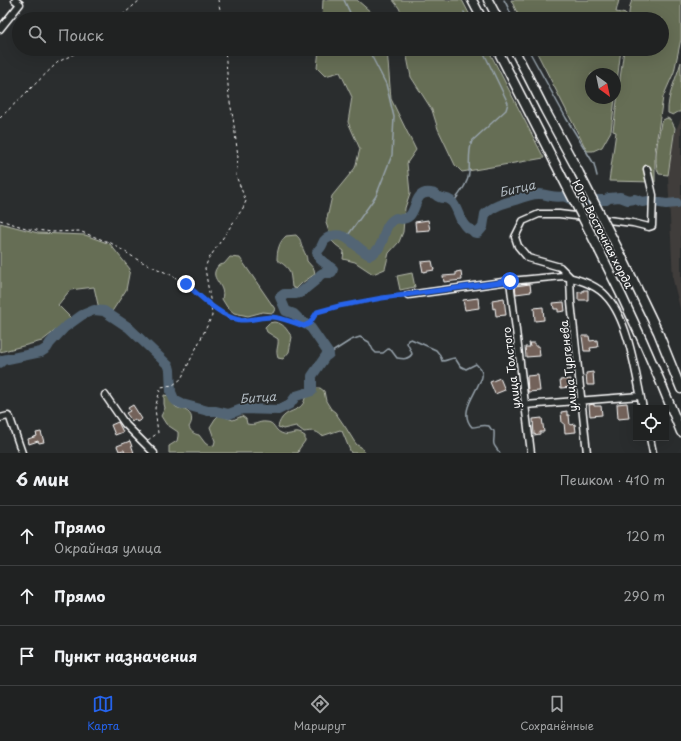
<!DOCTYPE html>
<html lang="ru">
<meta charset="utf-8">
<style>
body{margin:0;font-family:"Playpen Sans",sans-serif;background:#2d2f2f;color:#f1f3f6}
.controls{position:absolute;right:12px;bottom:12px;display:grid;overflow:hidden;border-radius:0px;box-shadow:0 4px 16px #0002}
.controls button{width:36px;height:36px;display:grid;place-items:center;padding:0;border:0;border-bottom:1px solid #3d3f40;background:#202222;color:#f1f3f6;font:20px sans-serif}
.compass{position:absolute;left:585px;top:68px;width:36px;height:36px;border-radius:50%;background:#202222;box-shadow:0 4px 16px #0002;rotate:147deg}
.stop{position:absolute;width:12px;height:12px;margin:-9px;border:3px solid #2563eb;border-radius:50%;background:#fff}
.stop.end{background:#2563eb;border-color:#fff;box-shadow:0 1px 4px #0008}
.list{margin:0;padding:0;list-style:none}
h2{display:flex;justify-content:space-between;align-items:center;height:52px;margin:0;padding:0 16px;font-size:17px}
h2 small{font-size:13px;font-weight:400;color:#a2a4a5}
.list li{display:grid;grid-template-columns:26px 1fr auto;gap:12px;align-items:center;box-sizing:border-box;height:60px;padding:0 16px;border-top:1px solid #3d3f40}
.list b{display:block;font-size:15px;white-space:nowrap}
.list p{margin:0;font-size:13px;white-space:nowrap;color:#a2a4a5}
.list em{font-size:13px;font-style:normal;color:#a2a4a5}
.icon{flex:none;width:22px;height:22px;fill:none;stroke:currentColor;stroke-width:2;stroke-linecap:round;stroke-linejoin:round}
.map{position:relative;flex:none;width:681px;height:453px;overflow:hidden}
.search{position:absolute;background:#202222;box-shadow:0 4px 16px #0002;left:12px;right:12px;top:12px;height:44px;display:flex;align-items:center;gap:10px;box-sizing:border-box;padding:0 14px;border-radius:22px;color:#a2a4a5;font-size:15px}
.sheet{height:232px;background:#202222}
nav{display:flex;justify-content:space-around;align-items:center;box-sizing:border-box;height:56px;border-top:1px solid #3d3f40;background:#202222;font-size:11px;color:#a2a4a5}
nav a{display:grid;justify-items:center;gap:2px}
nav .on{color:#2563eb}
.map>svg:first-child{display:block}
.built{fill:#403d3b}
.green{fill:#666e54;stroke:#b2b6aa;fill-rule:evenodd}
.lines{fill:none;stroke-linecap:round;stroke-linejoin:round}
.stream{stroke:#97a3ac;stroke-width:1.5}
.river{stroke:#526575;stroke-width:10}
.building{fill:#73625a;stroke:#fff}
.minor-casing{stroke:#fff;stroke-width:9}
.major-casing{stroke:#fff;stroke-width:11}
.path{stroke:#fff;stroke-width:1;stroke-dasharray:3 3;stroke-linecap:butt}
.minor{stroke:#2a2d2e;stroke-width:6}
.major{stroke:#2a2d2e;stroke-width:8}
.major-bridge-casing{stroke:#fff;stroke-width:11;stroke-linecap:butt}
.major-bridge{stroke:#2a2d2e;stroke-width:8}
.route{stroke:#2563eb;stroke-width:5}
.labels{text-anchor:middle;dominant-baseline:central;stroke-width:3.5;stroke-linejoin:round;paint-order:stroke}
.street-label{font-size:11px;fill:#fff;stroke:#2a2d2e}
.water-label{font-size:12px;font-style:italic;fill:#b1bac1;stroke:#2a2d2e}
</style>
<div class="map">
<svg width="681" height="453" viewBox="0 0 681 453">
<rect width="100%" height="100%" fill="#2a2d2e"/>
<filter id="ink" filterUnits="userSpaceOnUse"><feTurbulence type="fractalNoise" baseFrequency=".025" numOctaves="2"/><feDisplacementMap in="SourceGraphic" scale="8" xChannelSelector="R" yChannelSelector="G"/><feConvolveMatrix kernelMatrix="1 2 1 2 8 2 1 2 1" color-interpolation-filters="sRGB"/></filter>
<g filter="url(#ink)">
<path class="built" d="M681 119V312L673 280 668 175 675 132Z"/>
<path class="green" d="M323 0H357L379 19H322Z
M393 0H462L472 19H404L399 8Z
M511 0H619L616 12 626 14 625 19H520Z
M632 0H681V39L674 72 663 97 655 151V182L609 181 616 132 613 131 624 49H662V19H628L630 6Z
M319 49H387L391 99 416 150 407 163 410 193 405 208 403 232 399 242 389 253 385 269 373 274 355 262 343 259 344 251 336 245 332 241 326 223 332 196 355 168 360 149 348 122 352 97 340 72 325 76 317 68Z
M407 49H488L544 158 462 172 455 165 438 129 432 110 411 77 407 57Z
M535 49H621L611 131 602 147 593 151H587ZM591 74H615V98H591Z
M681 62V112H678L673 115 668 113C667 96 676 79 681 62Z
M667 118 671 120 675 128 668 175 659 174C652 161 659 137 661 122L663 120Z
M0 223 38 233 85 235 110 244 130 269 126 290 111 313 99 309 94 287 70 290 58 305 71 318 42 341 0 352Z
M296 235C303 241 299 242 303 249 305 254 307 256 307 261L314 269 315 274 302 283 296 289 292 287C290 270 291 269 277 260 277 251 279 242 286 236Z
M230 257 240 258 275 309 273 313 263 312 248 316 234 313 227 307 222 299C227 283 206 279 219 265L224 264Z
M412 273 415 287 400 290 397 276Z
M274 322C284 323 286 329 292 337L289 352 283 359 278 358C275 349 279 347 278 339L267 332 265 327 269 323Z
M316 388H320L324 391 326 401 331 409 335 412 346 428 354 441 357 445 361 447 365 453H351L342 431 340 430 322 436C316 430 312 431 304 432L296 426 283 429 278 427C283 406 302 415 305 398L314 393Z
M164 395 169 396C170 400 172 404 176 407 179 409 182 408 185 410 193 414 193 421 189 427 191 432 194 434 199 435L205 443 209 446 214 445 215 441 210 427 215 419 219 415 233 420 242 416 246 419 247 424C256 426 258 421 266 422 275 422 274 430 281 433 291 438 294 428 305 436V441L299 449 298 453H169V446L177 441 178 436V432L166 424 161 416 165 408 164 404Z"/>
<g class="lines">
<path class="stream" d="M344 0 353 19
M504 0C508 6 510 13 513 19
M464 12 467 19
M528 49 566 118 594 164 597 176
M453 203C459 194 468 184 469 173 470 162 468 152 472 141L506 110 508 103 482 49
M346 238 376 196 392 155 394 117 386 84 368 49
M329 354 351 340 360 337 369 342 373 350 376 353H383L388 349 391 350 397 358C403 359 408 360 412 354L411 351 407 343 408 340 411 339 436 350 440 355 442 361C447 361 450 358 455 358L460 366 466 369 476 364C479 367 482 370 482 374 483 378 481 380 479 383 474 396 459 413 472 427 478 427 483 424 489 426L491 429 494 431C495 445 490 441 500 453"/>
<path class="river" d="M0 363 3 360 41 352 47 348 50 343 64 328 82 315 94 310 104 311 128 327 169 366 170 370 171 392 174 399 176 401 182 404 208 411H216L229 414 242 409 278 410 290 404 296 396 312 391V376L325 357 329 354 311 328 299 319 294 314 286 311 280 297 284 294H296L300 293 316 280 320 275 323 273H330L332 272 333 269C326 263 318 261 317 252 317 251 321 248 321 247 323 244 323 241 326 239 345 226 356 250 370 255 374 253 378 250 380 246 386 236 383 225 396 218 421 225 409 189 431 193 435 193 436 196 439 197 444 199 446 197 451 201 459 208 458 221 467 228 468 229 471 229 472 230 476 234 472 232 478 233L483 227 485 214C493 206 504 203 515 200 523 197 531 194 539 194 548 194 555 199 564 196L578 203 587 200 594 201 599 200H606L609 198 620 197 628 200 635 199 642 202 649 201 666 204 677 203"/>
</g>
<path class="building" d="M428 220 430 230 416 231 415 222Z
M432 261 434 270 423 272 421 262Z
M461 271 462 280 444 282 443 276 456 275V272Z
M530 284 531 292 516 294 515 286Z
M583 290H588V300H578V292H583Z
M478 298 479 308 465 310 463 300Z
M504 298 506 315 496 316 495 308 493 309 492 300Z
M564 302 565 311 558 312V309H554L553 303Z
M543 307 544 320 535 321 534 308Z
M582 336H589L590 341 597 340 598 347 590 348 591 351H584Z
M529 343H535V346H539L540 356 526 357 525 347H530Z
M593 372 594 385H587L586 373Z
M538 375 540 391 528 392 527 376Z
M500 378 505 390 495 394 490 382Z
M571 379V387L561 388 560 380Z
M627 403 629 418 618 419 617 404Z
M594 404V406H601L602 415 590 416 589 405Z
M133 405 142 419 137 422 135 419 132 421 126 413 130 411 128 408Z
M567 411V415H569L570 425 575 424 576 432 565 433 564 423H562L561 412Z
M542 418 544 432H540V434L534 435 533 419Z
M118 422 123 432 115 435 111 425Z
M41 432 44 442 39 443 38 441 29 444 28 439 37 436 36 433Z
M130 441 134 453H125L124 450 119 451 117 446Z"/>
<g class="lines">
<g class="minor-casing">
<path id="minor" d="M0 29 20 4 15 0
M510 281 531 453
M408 295 510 281 563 276C578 279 597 285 607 297 629 321 636 376 643 408
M105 395 125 424 154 453
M525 405 640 396
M0 418 8 416 10 418 22 453
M650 438 653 453
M587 453 571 302 570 277 560 267 528 258 518 246 515 237 523 221 539 214H559L633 223 649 227 652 226 653 195 647 169"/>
</g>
<g class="major-casing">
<path id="major" d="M472 0 482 19
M488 0 498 19
M497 49 559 171
M514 49 545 110 579 173
M600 252C630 311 657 371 681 432
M620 253 658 332 681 389"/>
</g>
<path class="path" d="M218 0 222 19
M118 19 140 0
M0 118 58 62 78 52 82 49
M0 220 29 229 52 232 79 231 111 243 138 260 171 275 186 284 222 314 230 317 239 320 270 317 278 318 304 326 310 323 317 312 339 306 382 298 401 296
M148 440 158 433 155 408 161 387 173 385 181 379 212 316 211 305 205 268 208 260 243 208 246 201 236 176 238 156 233 118 229 97 225 49"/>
<use href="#minor" class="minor"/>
<use href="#major" class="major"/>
<g class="major-bridge-casing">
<path id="major-bridge" d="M559 171 600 252
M579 173 620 253"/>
</g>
<use href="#major-bridge" class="major-bridge"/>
</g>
</g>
<g class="lines" filter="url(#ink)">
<path class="route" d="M186 284C199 295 222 318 240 320 250 321 261 317 271 317 282 317 294 323 304 326L310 323 317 312 339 306 382 298 510 281"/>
</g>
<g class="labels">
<g class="street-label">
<text transform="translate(603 234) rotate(63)">Юго-Восточная хорда</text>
<text transform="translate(568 366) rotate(-96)">улица Тургенева</text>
<text transform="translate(511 368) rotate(-97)">улица Толстого</text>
</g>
<g class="water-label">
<text transform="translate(517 188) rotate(-13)">Битца</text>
<text transform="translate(258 397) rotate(-4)">Битца</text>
</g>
</g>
</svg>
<div class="controls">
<button><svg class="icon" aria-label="locate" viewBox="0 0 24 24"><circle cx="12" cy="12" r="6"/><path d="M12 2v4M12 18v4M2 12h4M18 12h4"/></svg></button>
</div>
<svg class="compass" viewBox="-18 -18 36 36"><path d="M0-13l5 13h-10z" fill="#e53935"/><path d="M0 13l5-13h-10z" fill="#a2a4a5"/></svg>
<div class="stop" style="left:510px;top:281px"></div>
<div class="stop end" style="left:186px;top:284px"></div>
<div class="search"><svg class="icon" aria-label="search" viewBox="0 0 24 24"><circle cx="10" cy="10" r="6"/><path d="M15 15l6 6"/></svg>Поиск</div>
</div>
<section class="sheet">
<h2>6 мин<small>Пешком · 410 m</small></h2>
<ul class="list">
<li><svg class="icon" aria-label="ahead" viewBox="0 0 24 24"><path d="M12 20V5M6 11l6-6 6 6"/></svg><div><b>Прямо</b><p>Окрайная улица</p></div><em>120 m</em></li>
<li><svg class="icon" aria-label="ahead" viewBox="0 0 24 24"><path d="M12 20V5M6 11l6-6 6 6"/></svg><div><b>Прямо</b></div><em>290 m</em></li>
<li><svg class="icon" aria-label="arrive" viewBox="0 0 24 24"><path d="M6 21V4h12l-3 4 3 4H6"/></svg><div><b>Пункт назначения</b></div></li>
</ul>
</section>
<nav>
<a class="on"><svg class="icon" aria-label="map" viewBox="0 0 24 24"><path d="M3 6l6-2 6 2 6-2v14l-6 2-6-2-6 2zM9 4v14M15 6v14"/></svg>Карта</a>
<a><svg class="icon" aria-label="directions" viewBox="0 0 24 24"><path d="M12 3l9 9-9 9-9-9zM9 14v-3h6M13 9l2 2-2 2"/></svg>Маршрут</a>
<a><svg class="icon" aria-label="saved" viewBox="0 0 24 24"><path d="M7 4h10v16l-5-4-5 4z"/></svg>Сохранённые</a>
</nav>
